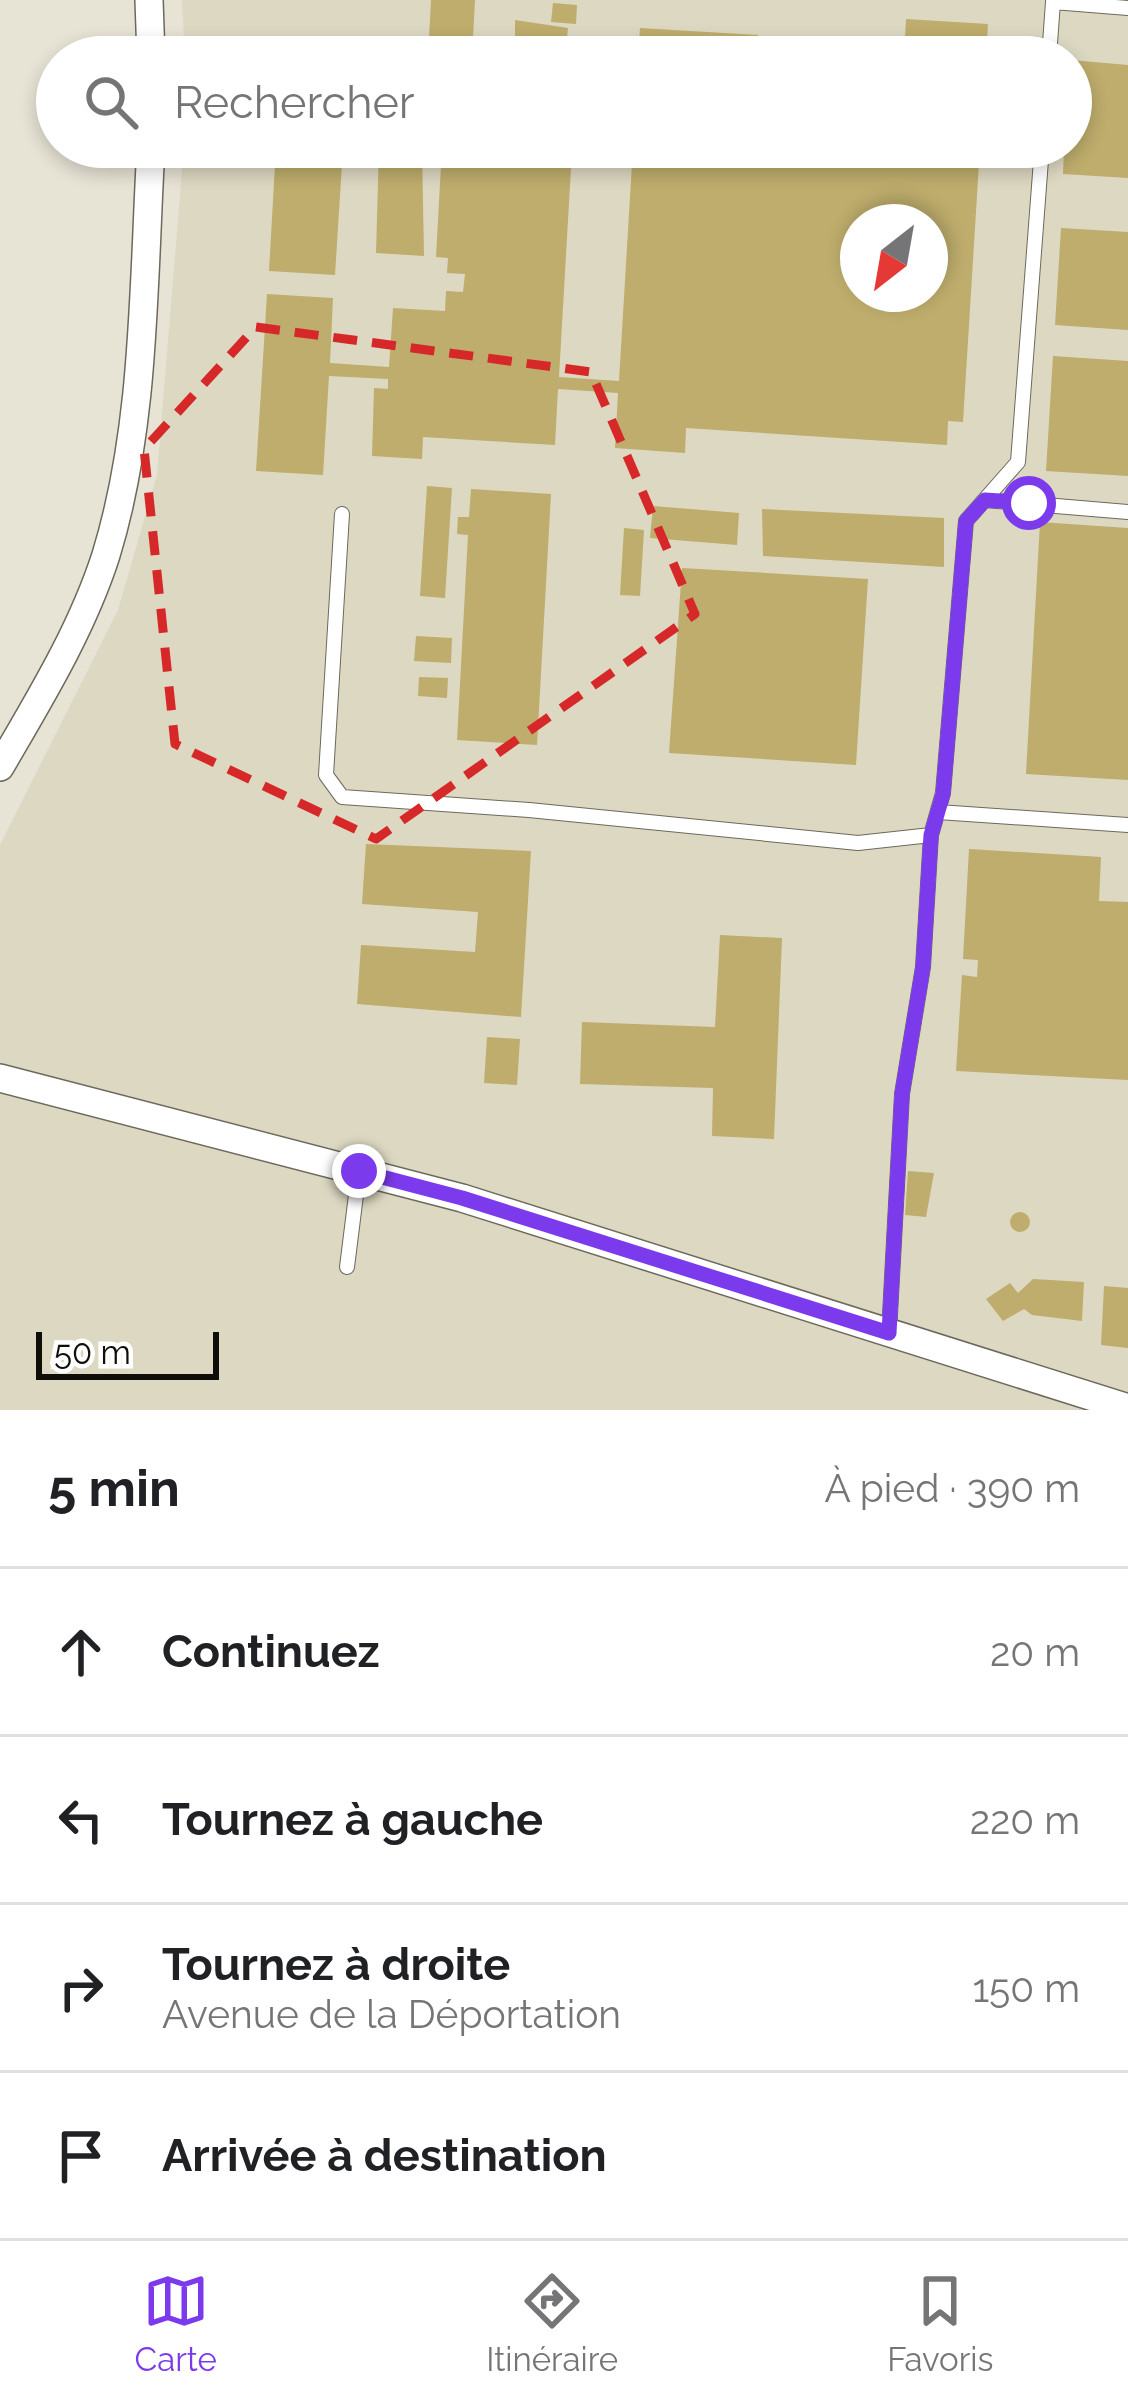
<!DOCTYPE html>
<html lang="fr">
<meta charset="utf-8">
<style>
body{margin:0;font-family:Raleway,sans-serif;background:#f6f6f6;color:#202124}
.compass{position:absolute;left:840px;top:204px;width:108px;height:108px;border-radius:50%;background:#fff;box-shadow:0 6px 18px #0003;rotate:211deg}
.scale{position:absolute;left:36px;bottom:30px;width:183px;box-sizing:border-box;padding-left:12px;border:6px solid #0f0e09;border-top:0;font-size:33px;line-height:42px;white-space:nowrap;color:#0f0e09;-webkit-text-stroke:9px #fff;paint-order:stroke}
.stop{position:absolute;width:36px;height:36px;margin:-27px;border:9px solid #7c3aed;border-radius:50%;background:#fff}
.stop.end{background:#7c3aed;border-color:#fff;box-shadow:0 3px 12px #0008}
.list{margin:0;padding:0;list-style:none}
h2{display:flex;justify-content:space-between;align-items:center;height:156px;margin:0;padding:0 48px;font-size:51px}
h2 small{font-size:39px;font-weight:400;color:#757577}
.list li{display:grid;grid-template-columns:78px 1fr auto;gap:36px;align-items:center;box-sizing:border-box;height:168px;padding:0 48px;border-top:3px solid #e0e0e0}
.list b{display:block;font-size:45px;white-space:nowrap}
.list p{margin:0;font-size:39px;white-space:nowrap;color:#757577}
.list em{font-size:39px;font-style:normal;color:#757577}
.icon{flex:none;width:66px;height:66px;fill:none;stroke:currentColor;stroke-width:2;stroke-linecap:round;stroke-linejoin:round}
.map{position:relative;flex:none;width:1128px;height:1410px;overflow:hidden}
.search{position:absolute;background:#fff;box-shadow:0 6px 18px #0003;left:36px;right:36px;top:36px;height:132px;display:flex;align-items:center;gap:30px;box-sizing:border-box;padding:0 42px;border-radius:66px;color:#757577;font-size:45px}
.sheet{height:828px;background:#fff}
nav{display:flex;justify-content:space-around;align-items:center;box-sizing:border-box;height:168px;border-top:3px solid #e0e0e0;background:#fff;font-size:33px;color:#757577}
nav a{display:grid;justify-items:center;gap:6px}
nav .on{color:#7c3aed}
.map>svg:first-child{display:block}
.built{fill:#ddd8c2;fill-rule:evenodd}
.building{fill:#bead6c;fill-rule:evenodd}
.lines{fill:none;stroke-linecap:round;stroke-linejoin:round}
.service-casing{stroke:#6c695c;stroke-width:16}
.minor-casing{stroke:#6c695c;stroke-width:30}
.service{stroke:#fff;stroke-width:14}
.minor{stroke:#fff;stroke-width:27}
.route{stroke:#7c3aed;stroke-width:15}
.marked{fill:none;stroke:#d62828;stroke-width:9;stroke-dasharray:24 15;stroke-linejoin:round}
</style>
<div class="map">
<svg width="1128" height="1410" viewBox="0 0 1128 1410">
<rect width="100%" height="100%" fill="#e7e3d5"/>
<path class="built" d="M182 0H1128V1410H0V845L118 610 157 475 184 147H1071V57H185ZM858 222H930V294H858Z"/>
<path class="building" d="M431 0H475L472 57H428Z
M553 3 577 5 576 24 551 22Z
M906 19 988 24 986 57H904Z
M515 20 568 28 565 57H515Z
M640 28 758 35 757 57H638Z
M1071 60 1128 65V178L1063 174 1064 147H1071Z
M276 147 343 148 335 275 269 271Z
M379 147 422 149 424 256 376 253Z
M442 147H584L583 168H571L559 377 619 381 633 147H980L963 422 948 421 947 445 686 428 685 453 615 448 618 393 558 389 555 445 423 437 422 459 372 456 374 388 388 389V379L329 376 323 475 256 471 267 294 333 298 330 363 389 367 393 308 445 311 446 291 463 292 465 274 447 273 448 258 436 257ZM858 222H930V294H858Z
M1061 228 1128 232V330L1055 325Z
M1053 356 1128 361V476L1046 471Z
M427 486 452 488 445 598 420 596Z
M471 489 551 494 537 745 457 740 468 535 457 534 458 517H469Z
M653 506 739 513 737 545 650 538Z
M762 509 944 518V567L763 556Z
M1040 522 1128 528V780L1026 774Z
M624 528 644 530 640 596 620 595Z
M682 568 868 579 856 765 669 753Z
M416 636 452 638 451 663 414 661Z
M419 677 448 678 447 698 418 696Z
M366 844 531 851 521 1017 357 1004 361 945 475 952 478 912 362 904Z
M969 849 1101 857 1099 901 1128 902V1080L956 1071 962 975 977 977 978 960 963 959Z
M720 935 782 938 774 1139 712 1136 713 1088 580 1084 582 1022 715 1027Z
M487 1037 520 1039 517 1085 484 1083Z
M908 1171 934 1173 926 1217 905 1215Z
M1010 1222a10 10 0 1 1 20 0a10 10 0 1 1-20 0Z
M1033 1279 1084 1282 1082 1321 1032 1315 1024 1309 1003 1321 986 1299 1010 1283 1018 1293Z
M1104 1286 1128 1288V1348L1101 1345Z"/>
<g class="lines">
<g class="service-casing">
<path id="service" d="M1049 57 1053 2 1128 8
M985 500 1128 512
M342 514 326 775 342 797 529 810 858 843 931 835
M938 812 1128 825
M347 1267 359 1171
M889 1333 902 1094 923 967 931 835 943 793 966 521 1018 462 1042 147"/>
</g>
<g class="minor-casing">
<path id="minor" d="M149 0 151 57
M0 767C39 700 82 630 106 555 146 425 143 282 151 147
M0 1078 462 1198 1128 1408"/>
</g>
<use href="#service" class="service"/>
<use href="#minor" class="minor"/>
</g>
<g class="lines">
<path class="route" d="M359 1171 462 1198 889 1333 902 1094 923 967 931 835 943 794 966 521 985 500 1029 503"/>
</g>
<path class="marked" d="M256 327 591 372 695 614 376 839 175 744 144 449Z"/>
</svg>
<svg class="compass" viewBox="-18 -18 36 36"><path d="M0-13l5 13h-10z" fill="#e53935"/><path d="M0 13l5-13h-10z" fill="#757577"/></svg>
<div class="scale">50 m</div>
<div class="stop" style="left:1029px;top:503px"></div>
<div class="stop end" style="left:359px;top:1171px"></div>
<div class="search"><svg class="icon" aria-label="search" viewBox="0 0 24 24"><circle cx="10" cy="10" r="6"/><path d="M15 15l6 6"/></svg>Rechercher</div>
</div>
<section class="sheet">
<h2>5 min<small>À pied · 390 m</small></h2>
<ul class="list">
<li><svg class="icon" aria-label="ahead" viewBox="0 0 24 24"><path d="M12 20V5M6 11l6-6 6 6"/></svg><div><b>Continuez</b></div><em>20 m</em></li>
<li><svg class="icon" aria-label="left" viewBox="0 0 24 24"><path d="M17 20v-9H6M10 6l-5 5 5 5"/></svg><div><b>Tournez à gauche</b></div><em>220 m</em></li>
<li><svg class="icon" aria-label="right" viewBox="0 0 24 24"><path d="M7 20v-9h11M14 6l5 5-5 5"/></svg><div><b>Tournez à droite</b><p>Avenue de la Déportation</p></div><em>150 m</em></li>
<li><svg class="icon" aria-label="arrive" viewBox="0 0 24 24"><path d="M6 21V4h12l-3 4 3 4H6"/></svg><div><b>Arrivée à destination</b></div></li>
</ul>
</section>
<nav>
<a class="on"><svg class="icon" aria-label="map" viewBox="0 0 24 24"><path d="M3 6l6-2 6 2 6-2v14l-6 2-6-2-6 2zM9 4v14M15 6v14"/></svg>Carte</a>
<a><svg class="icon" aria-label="directions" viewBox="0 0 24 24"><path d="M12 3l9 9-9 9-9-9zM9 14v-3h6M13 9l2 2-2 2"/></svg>Itinéraire</a>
<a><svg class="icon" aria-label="saved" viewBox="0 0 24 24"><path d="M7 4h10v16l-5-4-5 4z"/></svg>Favoris</a>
</nav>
